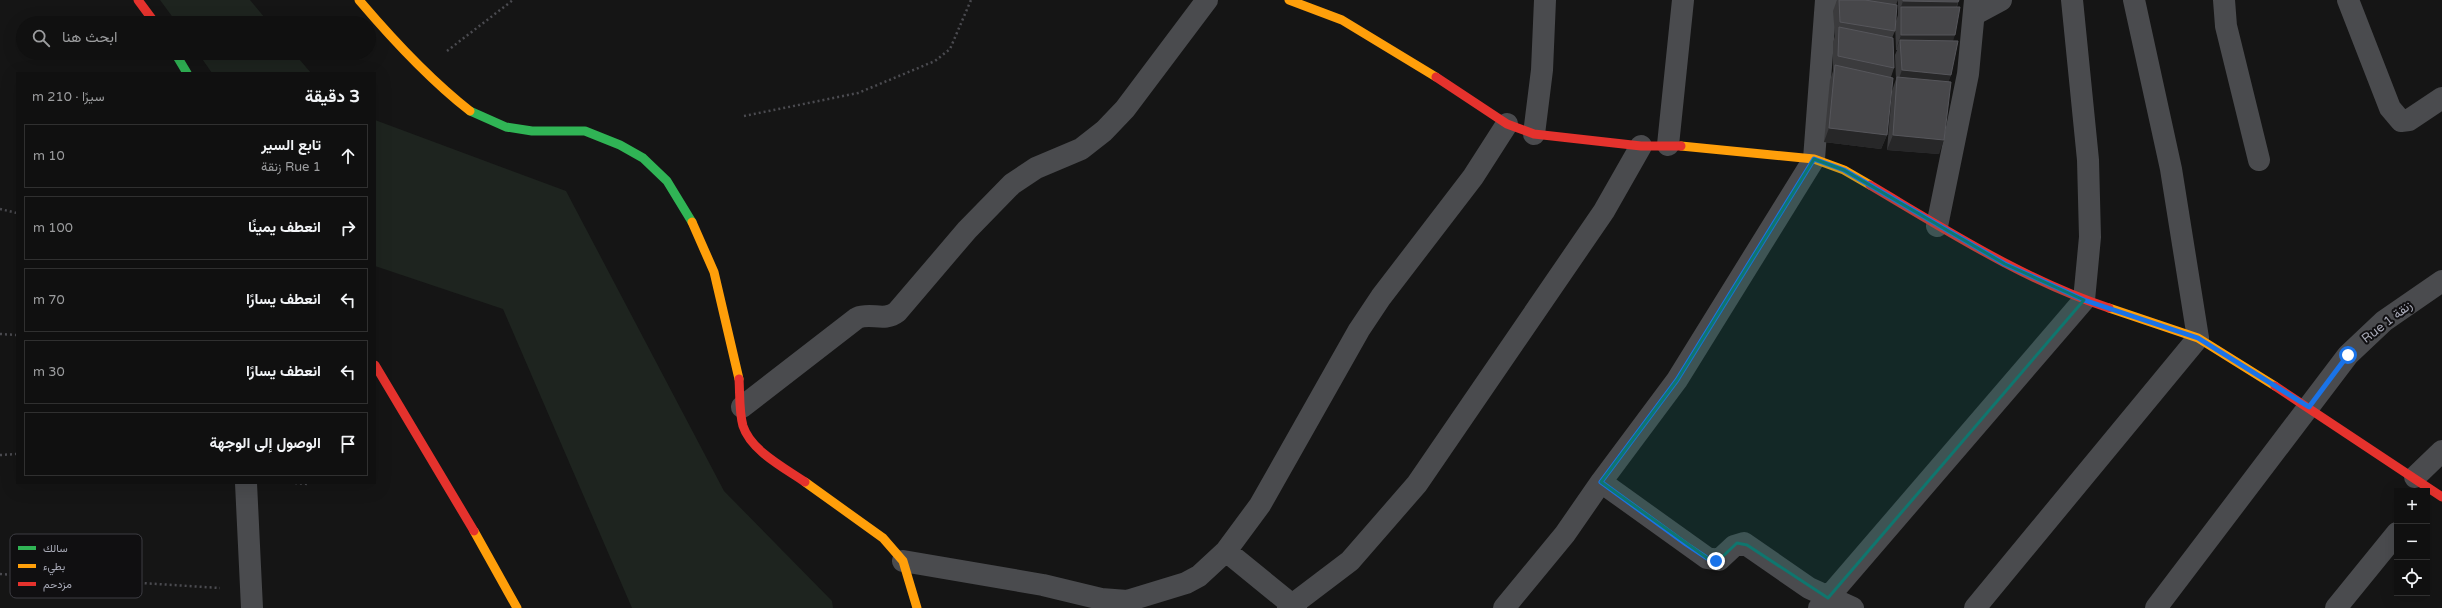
<!DOCTYPE html>
<html lang="ar">
<meta charset="utf-8">
<style>
body{margin:0;font-family:"Varela Round",Vazirmatn,sans-serif;background:#191919;color:#f1f3f6;direction:rtl}
.controls{position:absolute;right:12px;bottom:12px;display:grid;overflow:hidden;border-radius:0px;box-shadow:0 4px 16px #0002}
.controls button{width:36px;height:36px;display:grid;place-items:center;padding:0;border:0;border-bottom:1px solid #303030;background:#101010;color:#f1f3f6;font:20px sans-serif}
.stop{position:absolute;width:12px;height:12px;margin:-9px;border:3px solid #1a73e8;border-radius:50%;background:#fff}
.stop.end{background:#1a73e8;border-color:#fff;box-shadow:0 1px 4px #0008}
.list{margin:0;padding:0;list-style:none}
h2{display:flex;justify-content:space-between;align-items:center;height:52px;margin:0;padding:0 16px;font-size:17px}
h2 small{font-size:13px;font-weight:400;color:#9c9d9f}
.list li{display:grid;grid-template-columns:26px 1fr auto;gap:12px;align-items:center;box-sizing:border-box;height:64px;margin:0 8px 8px;padding:0 8px;border:1px solid #303030;border-radius:0px}
.list b{display:block;font-size:15px;white-space:nowrap}
.list p{margin:0;font-size:13px;white-space:nowrap;color:#9c9d9f}
.list em{font-size:13px;font-style:normal;color:#9c9d9f}
.icon{flex:none;width:22px;height:22px;fill:none;stroke:currentColor;stroke-width:2;stroke-linecap:round;stroke-linejoin:round}
.map{position:relative;flex:none;width:2442px;height:608px;overflow:hidden;direction:ltr}
.search{position:absolute;background:#101010;box-shadow:0 4px 16px #0002;left:16px;top:16px;width:360px;height:44px;display:flex;align-items:center;gap:10px;box-sizing:border-box;padding:0 14px;border-radius:22px;color:#9c9d9f;font-size:15px}
.panel{position:absolute;background:#101010;box-shadow:0 4px 16px #0002;left:16px;top:72px;width:360px;height:412px;border-radius:0px;direction:rtl}
.map>svg:first-child{display:block}
.green{fill:#1e241f}
.lines{fill:none;stroke-linecap:round;stroke-linejoin:round}
.path{stroke:#4b4b50;stroke-width:2.5;stroke-dasharray:2 3;stroke-linecap:butt}
.street{stroke:#4a4b4e;stroke-width:22}
.fast{stroke:#30b455;stroke-width:9}
.slow{stroke:#ff9f0a;stroke-width:9}
.jam{stroke:#e5322d;stroke-width:9}
.wall{fill:#3b3b3d}
.shaded-wall{fill:#272728}
.building{fill:#47474a;stroke:#56565b}
.route{stroke:#1a73e8;stroke-width:5}
.marked{fill:#0f766e;fill-opacity:0.2;stroke:#0f766e;stroke-width:3;stroke-linejoin:round}
.labels{text-anchor:middle;dominant-baseline:central;stroke-width:4;stroke-linejoin:round;paint-order:stroke}
.street-label{font-size:13px;fill:#a7a9b6;stroke:#100f11}
.key{fill:#100f11;stroke:#3d3d43;stroke-width:1}
.key-label{font-size:11px;fill:#a7a9b6}
</style>
<div class="map">
<svg width="2442" height="608" viewBox="0 0 2442 608">
<rect width="100%" height="100%" fill="#151515"/>
<path class="green" d="M160 0H250L269 23H177Z
M198 53H294L311 73H212Z
M375 120 566 191 724 491 832 601 833 608H632L503 309 375 266Z"/>
<g class="lines">
<path class="path" d="M447 51 513 0
M744 116 858 93 935 61 950 49 971 0
M0 209 17 213
M0 334 17 335
M0 455 17 454
M295 483 308 484
M0 574 220 588"/>
<path class="street" d="M2224 0 2226 26 2259 160
M2348 0 2390 108 2401 121 2409 120 2442 98
M1975 14 2001 0
M1534 134 1542 70 1545 0
M1668 145 1683 0
M1937 226 1968 74 1975 0
M742 407 857 318C871 312 884 322 897 312L967 230 1012 184 1036 168 1081 149 1104 131 1125 109 1207 0
M2415 477 2442 451
M1601 482 1707 558 1719 560 1734 546 1744 543 1809 588 1853 608
M246 483 252 608
M1226 551 1296 608
M903 561 1043 585 1101 599 1127 601 1186 583 1199 576 1226 551 1260 505 1359 330 1381 297 1473 177 1507 124
M1288 608 1350 561 1417 484 1604 211 1641 146
M1504 608 1565 534 1601 482 1677 380 1814 159 1826 0
M1819 608 2084 300 2090 237 2088 160 2072 0
M1975 608 2198 338 2171 169 2134 0
M2156 608 2348 355 2384 321 2442 281
M2336 608 2397 533"/>
<path class="fast" d="M175 53 187 73
M470 111 506 127 532 131H585L620 145 643 158 667 181 692 222"/>
<path class="slow" d="M359 0C393 40 429 79 470 111
M1289 0 1342 20 1436 77
M1681 146 1814 159 1844 170 1870 185
M692 222 714 272 739 379
M2109 308 2198 338 2275 386
M805 482 883 538 903 561 917 608
M474 531 517 608"/>
<path class="jam" d="M138 0 155 23
M1436 77 1507 124 1534 134 1641 146H1681
M1870 185C1948 231 2024 280 2109 308
M375 365 474 531
M739 379C740 394 739 412 743 426 751 451 785 468 805 482
M2275 386 2442 497"/>
</g>
<path class="wall" d="M1837 0H1898L1896 5V21L1898 15V0H1959L1957 7 1953 41 1951 75 1948 82 1939 154 1887 150 1892 91 1896 79 1895 55 1897 50H1896L1895 23V31L1892 38 1894 68 1891 77 1887 135 1881 149 1824 142 1830 80 1833 71V42L1835 36 1833 11Z"/>
<path class="shaded-wall" d="M1903 1 1958 2 1953 17 1901 7Z
M1901 35H1955L1950 49 1900 40 1896 50Z
M1902 70 1951 75 1946 89 1897 84Z
M1829 128 1887 135 1881 149 1824 142Z
M1893 135 1944 140 1939 154 1887 150Z"/>
<path class="building" d="M1839 0H1865L1897 5 1895 31 1840 22Z
M1903 0H1959L1958 2 1903 1Z
M1901 7H1960L1955 35H1901Z
M1839 27 1893 38 1894 68 1838 56Z
M1900 40 1958 41 1951 75 1902 70Z
M1835 65 1893 78 1887 135 1829 128Z
M1897 77 1951 82 1944 140 1893 135Z"/>
<g class="lines">
<path class="route" d="M1716 561 1707 558 1686 544 1601 482 1677 380 1814 159 1844 170 2005 264 2084 300 2198 338 2309 407 2348 355"/>
</g>
<path class="marked" d="M1814 159 1844 170 2005 264 2084 300 1828 598 1747 545 1737 543 1719 560 1707 558 1601 482 1677 380Z"/>
<g class="labels">
<g class="street-label">
<text transform="translate(2387 322) rotate(-38)">Rue 1 زنقة</text>
</g>
</g>
<rect x="10" y="534" width="132" height="64" rx="6" class="key"/>
<rect x="18" y="546" width="18" height="4" fill="#30b455"/>
<rect x="18" y="564" width="18" height="4" fill="#ff9f0a"/>
<rect x="18" y="582" width="18" height="4" fill="#e5322d"/>
<g class="key-label">
<text x="43" y="552">سالك</text>
<text x="43" y="570">بطيء</text>
<text x="43" y="588">مزدحم</text>
</g>
</svg>
<div class="controls">
<button>+</button>
<button>−</button>
<button><svg class="icon" aria-label="locate" viewBox="0 0 24 24"><circle cx="12" cy="12" r="6"/><path d="M12 2v4M12 18v4M2 12h4M18 12h4"/></svg></button>
</div>
<div class="stop" style="left:2348px;top:355px"></div>
<div class="stop end" style="left:1716px;top:561px"></div>
<div class="search"><svg class="icon" aria-label="search" viewBox="0 0 24 24"><circle cx="10" cy="10" r="6"/><path d="M15 15l6 6"/></svg>ابحث هنا</div>
<section class="panel">
<h2>3 دقيقة<small>سيرًا · 210 m</small></h2>
<ul class="list">
<li><svg class="icon" aria-label="ahead" viewBox="0 0 24 24"><path d="M12 20V5M6 11l6-6 6 6"/></svg><div><b>تابع السير</b><p>Rue 1 زنقة</p></div><em>10 m</em></li>
<li><svg class="icon" aria-label="right" viewBox="0 0 24 24"><path d="M7 20v-9h11M14 6l5 5-5 5"/></svg><div><b>انعطف يمينًا</b></div><em>100 m</em></li>
<li><svg class="icon" aria-label="left" viewBox="0 0 24 24"><path d="M17 20v-9H6M10 6l-5 5 5 5"/></svg><div><b>انعطف يسارًا</b></div><em>70 m</em></li>
<li><svg class="icon" aria-label="left" viewBox="0 0 24 24"><path d="M17 20v-9H6M10 6l-5 5 5 5"/></svg><div><b>انعطف يسارًا</b></div><em>30 m</em></li>
<li><svg class="icon" aria-label="arrive" viewBox="0 0 24 24"><path d="M6 21V4h12l-3 4 3 4H6"/></svg><div><b>الوصول إلى الوجهة</b></div></li>
</ul>
</section>
</div>
